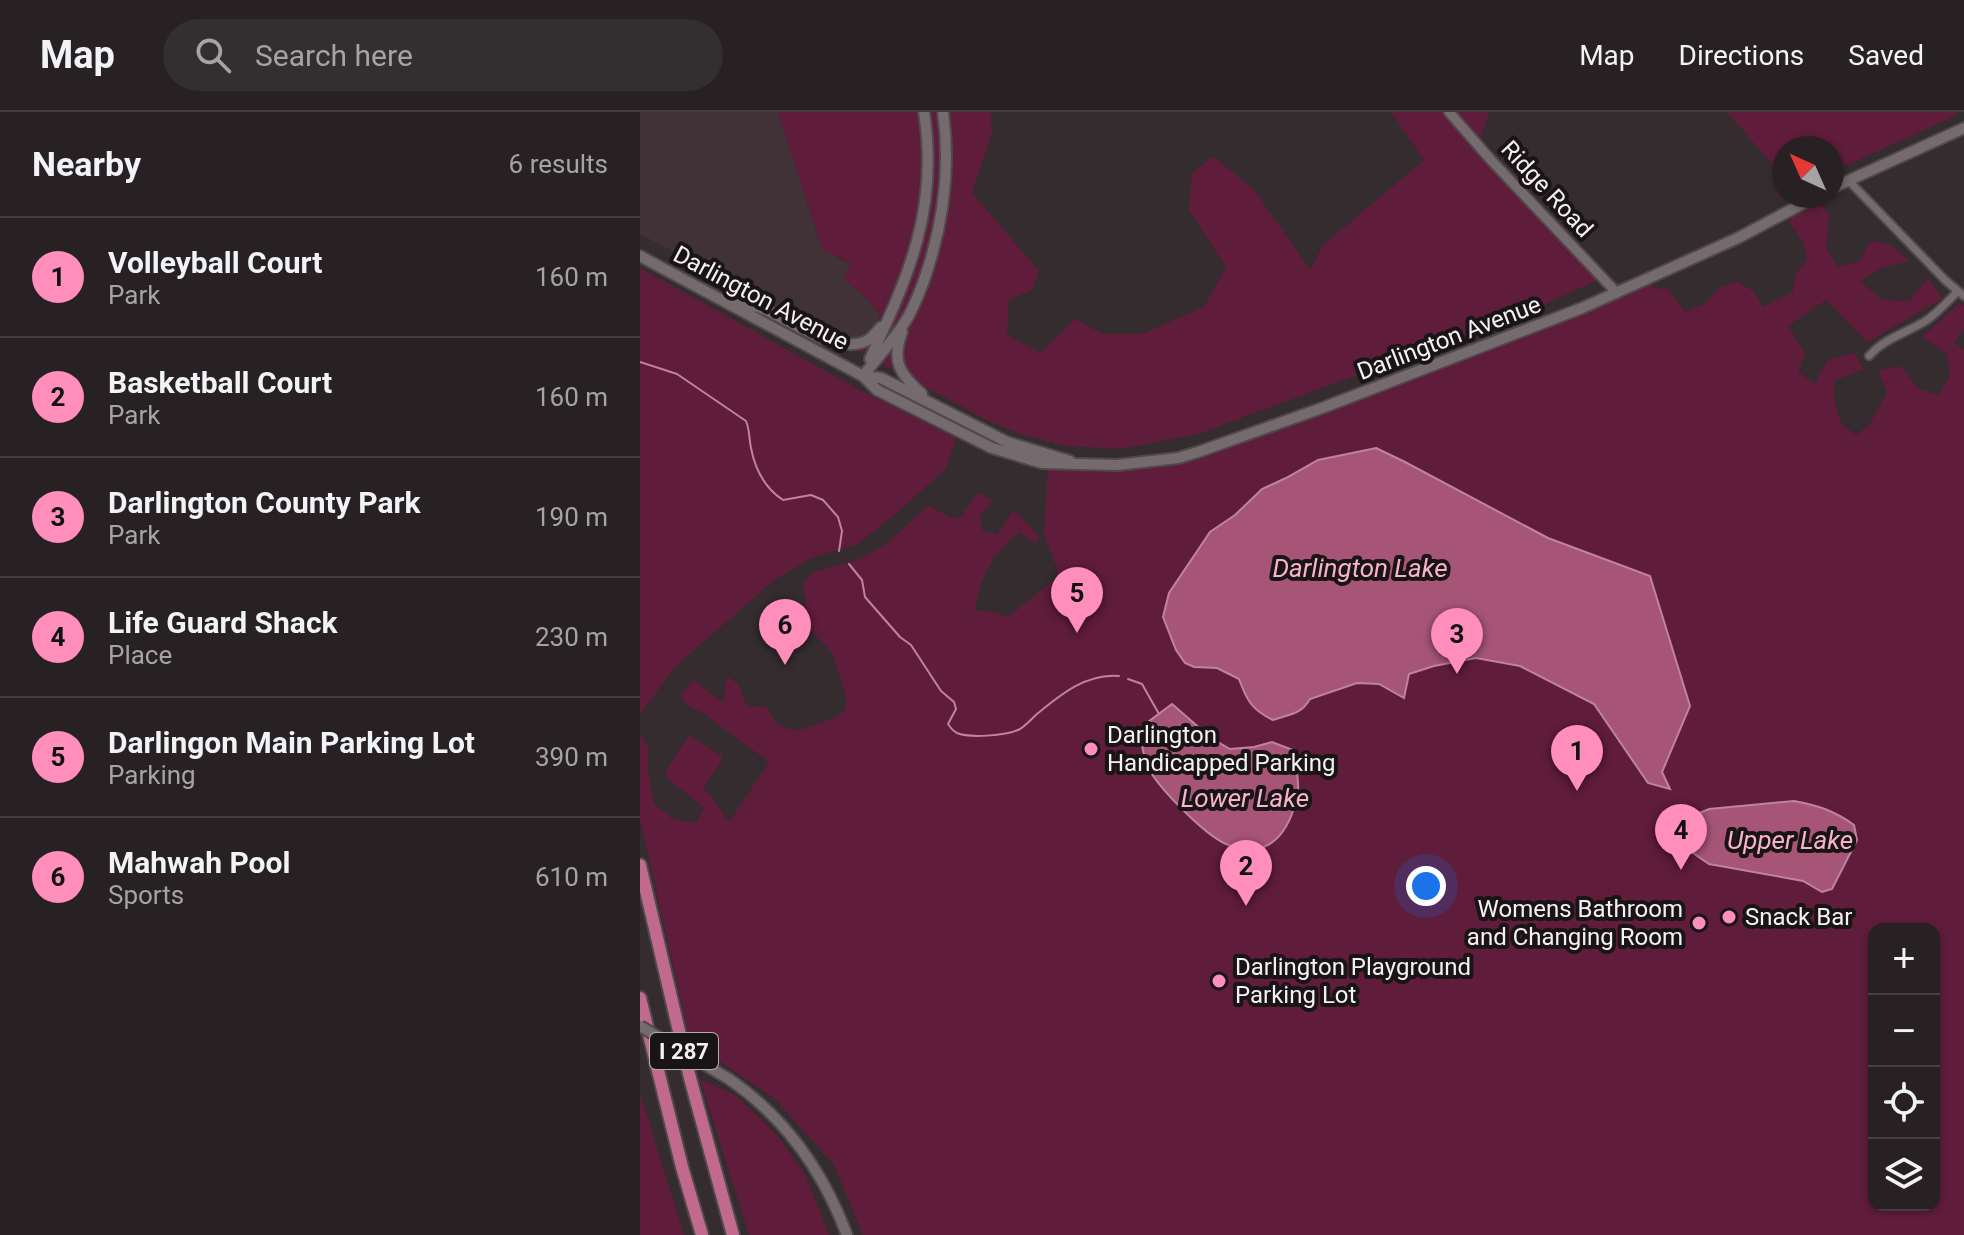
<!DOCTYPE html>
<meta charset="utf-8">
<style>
body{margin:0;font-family:Roboto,sans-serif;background:#332e30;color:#f1f3f6}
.controls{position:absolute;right:24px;bottom:24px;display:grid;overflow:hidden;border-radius:16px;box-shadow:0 2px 6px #0004}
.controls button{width:72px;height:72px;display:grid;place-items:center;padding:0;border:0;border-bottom:2px solid #433e41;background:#272123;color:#f1f3f6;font:40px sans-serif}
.compass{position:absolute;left:1132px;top:24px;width:72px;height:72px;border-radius:50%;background:#272123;box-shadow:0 2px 6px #0004;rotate:315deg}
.you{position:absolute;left:786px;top:774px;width:28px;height:28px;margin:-20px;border:6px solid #fff;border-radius:50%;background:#1a73e8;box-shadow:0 0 0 12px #1a73e833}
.badge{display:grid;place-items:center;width:52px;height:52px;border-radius:50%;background:#ff8ebb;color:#111;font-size:26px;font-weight:700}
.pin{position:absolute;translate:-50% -66px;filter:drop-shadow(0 2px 4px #0008)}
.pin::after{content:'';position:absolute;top:42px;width:28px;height:24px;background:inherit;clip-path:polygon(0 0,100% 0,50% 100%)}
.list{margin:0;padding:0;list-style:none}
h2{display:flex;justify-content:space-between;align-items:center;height:104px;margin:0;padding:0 32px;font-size:34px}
h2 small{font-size:26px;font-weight:400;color:#a4a3a6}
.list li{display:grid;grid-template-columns:52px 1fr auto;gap:24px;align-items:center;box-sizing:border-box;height:120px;padding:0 32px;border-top:2px solid #433e41}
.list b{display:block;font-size:30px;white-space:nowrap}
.list p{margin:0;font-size:26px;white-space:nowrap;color:#a4a3a6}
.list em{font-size:26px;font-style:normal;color:#a4a3a6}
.icon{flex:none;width:44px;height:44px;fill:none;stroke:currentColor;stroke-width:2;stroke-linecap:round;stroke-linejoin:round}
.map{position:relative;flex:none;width:1324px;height:1123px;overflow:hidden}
header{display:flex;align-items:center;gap:48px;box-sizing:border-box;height:112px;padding:0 40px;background:#272123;border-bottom:2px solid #433e41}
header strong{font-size:38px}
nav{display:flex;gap:44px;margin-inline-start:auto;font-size:28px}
.search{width:560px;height:72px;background:#332e30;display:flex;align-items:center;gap:20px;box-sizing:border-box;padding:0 28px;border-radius:44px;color:#a4a3a6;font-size:30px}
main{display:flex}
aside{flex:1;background:#272123}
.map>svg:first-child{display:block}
.built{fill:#413237}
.green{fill:#5f1c3b;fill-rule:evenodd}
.water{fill:#a75577;stroke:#bf849c;stroke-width:2}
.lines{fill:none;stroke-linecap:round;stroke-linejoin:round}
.stream{stroke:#bf849c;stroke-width:2}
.minor-casing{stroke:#50494c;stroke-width:11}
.tertiary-casing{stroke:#50494c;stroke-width:13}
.secondary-casing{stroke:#50494c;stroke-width:14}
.motorway-casing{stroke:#50494c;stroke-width:16}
.minor{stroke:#756b6e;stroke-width:7}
.tertiary{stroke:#756b6e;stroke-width:9}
.secondary{stroke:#756b6e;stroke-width:10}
.motorway{stroke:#c16a8d;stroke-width:12}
.secondary-bridge-casing{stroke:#50494c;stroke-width:14;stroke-linecap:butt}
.secondary-bridge{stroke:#756b6e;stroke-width:10}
.poi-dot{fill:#ff8ebb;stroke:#191517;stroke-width:3}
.labels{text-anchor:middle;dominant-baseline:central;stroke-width:8;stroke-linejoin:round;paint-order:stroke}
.shield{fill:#191517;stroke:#b4aeb0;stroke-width:2}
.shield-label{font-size:22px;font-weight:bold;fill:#f6f0f2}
.street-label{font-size:24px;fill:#f6f0f2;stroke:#191517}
.poi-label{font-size:24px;fill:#f6f0f2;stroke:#191517;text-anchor:start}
.water-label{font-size:26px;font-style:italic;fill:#f8b2cb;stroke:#191517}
</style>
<header>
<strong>Map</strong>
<div class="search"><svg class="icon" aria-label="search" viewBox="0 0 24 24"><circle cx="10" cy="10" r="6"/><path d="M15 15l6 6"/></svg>Search here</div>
<nav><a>Map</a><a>Directions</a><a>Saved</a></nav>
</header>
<main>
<aside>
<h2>Nearby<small>6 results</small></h2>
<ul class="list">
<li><span class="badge">1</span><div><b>Volleyball Court</b><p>Park</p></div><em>160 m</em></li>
<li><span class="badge">2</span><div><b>Basketball Court</b><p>Park</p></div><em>160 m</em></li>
<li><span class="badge">3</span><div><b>Darlington County Park</b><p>Park</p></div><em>190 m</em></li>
<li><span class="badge">4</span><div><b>Life Guard Shack</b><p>Place</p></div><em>230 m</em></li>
<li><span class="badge">5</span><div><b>Darlingon Main Parking Lot</b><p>Parking</p></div><em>390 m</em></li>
<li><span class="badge">6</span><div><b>Mahwah Pool</b><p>Sports</p></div><em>610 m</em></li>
</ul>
</aside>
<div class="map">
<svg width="1324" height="1123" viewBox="0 0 1324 1123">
<rect width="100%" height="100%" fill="#342c2f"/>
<path class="built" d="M0 0H138L182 137 211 153 204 167 226 186 241 204 228 223 198 228 0 122Z"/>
<path class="green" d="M138 0H355L350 3 352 21 332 81 399 159 392 178 369 188 367 223 400 241 435 207 463 222H502L564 195 586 155 549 98 552 61 573 44 615 79 670 158 683 133 784 48 751 0H849L839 31 960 167 894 197 558 322 481 337 427 334 383 323 347 308 198 228 228 223 241 204 226 186 204 167 211 152 182 137Z
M1087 0H1315L1317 3 1192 60V36H1144V82L1138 85 1131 51Z
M1181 92 1189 103 1186 136 1198 155 1218 150 1231 129 1251 133 1269 149 1241 156 1220 169 1242 188 1269 189 1288 166 1302 187 1227 230 1186 188 1148 214 1165 242 1158 259 1174 272 1188 248 1214 241 1224 257 1194 269V287L1201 311 1216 323 1230 312 1247 280 1238 259 1260 254 1279 277 1299 283 1310 264 1307 242 1282 225 1319 191 1324 194V217L1314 230 1324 238V1123H223L194 1053 135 987 50 929 0 707V623L8 635V660L14 691 32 707 56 711 64 696 25 664 28 655 49 623 83 645 63 677 70 682 89 710 129 650 64 602 45 592 40 582 54 568 83 591 87 564 98 572 107 594 126 595 137 611 145 616 154 618 164 617 197 605 205 597 206 585 192 540 169 517 163 472 172 461 222 446 246 432 289 393 310 406 321 405 338 380 352 388 340 405 342 418 357 423 374 398 399 424 395 431 379 420 355 443 341 471 334 499H350L368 505 414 468 421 480 425 478 404 422 408 352 538 346 1008 167 1015 177 1027 176 1045 200 1064 192 1082 174 1098 170 1113 179 1123 195 1153 180 1156 161 1167 147 1164 132 1148 107ZM1234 817H1294V1093H1234Z
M0 156 218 277 316 326 306 356 265 394 218 432 171 446 133 469 36 554 0 602Z
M60 967 97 984 137 1023 166 1064 189 1123H109Z
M0 981 44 1123H0Z"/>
<path class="water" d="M736 336 765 350 908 426 1010 464 1050 594 1022 660 1030 677 1008 671 954 592 880 554 836 546 794 554 769 562 764 586 739 572 717 571 670 587C661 603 649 602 633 608 612 598 607 589 599 567L577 556 554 555 545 551 536 538 523 505 529 481 570 420 595 403 622 377 646 366 678 348Z
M532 592 571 626 590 637 614 635 632 630 653 638C656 652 659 667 658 681 658 687 655 693 653 699 642 731 619 747 586 732 565 723 521 678 510 659 504 648 502 635 500 623L508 610Z
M1154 689C1177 693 1195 699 1214 713L1217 728 1192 777 1182 780 1163 769 1069 752 1053 741 1043 729 1044 715 1059 701 1069 697Z"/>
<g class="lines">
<path class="stream" d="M0 250 37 262 106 309C110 319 109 327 111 336 115 357 125 376 143 388L171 383 183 388 198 405 202 419 199 439
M209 452 222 468 225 485 260 525 271 533 301 579 314 590 316 597 308 612C312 617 311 618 317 621 328 626 366 624 378 618 385 615 391 607 397 602 421 582 447 561 479 564
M488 567 502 572 519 602"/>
<g class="minor-casing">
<path id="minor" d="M1209 69 1305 168 1324 184
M1229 244C1244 227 1265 221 1284 210 1297 202 1307 190 1318 179"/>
</g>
<g class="tertiary-casing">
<path id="tertiary" d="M809 0 851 48 977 181"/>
</g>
<g class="secondary-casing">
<path id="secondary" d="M1192 76 1324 16
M0 144 223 264 237 278 352 336 402 351 477 353 538 346 558 340 682 296 942 196 1098 126 1177 84
M96 192C104 193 113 193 121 196 149 207 199 245 228 228 233 225 237 219 241 215
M262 220C251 250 260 262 282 282
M230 247C269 163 299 96 284 0
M223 264C237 246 253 229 265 210 273 198 278 184 283 171 303 115 311 58 303 0
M223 264 241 266 367 330 430 349
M89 967C146 1006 183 1059 207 1123"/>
</g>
<g class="motorway-casing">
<path id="motorway" d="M0 753 50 966 93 1123
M0 886 42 1055 62 1123"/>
</g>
<use href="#minor" class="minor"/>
<use href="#tertiary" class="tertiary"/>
<use href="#secondary" class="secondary"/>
<use href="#motorway" class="motorway"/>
<g class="secondary-bridge-casing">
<path id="secondary-bridge" d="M0 914 89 967"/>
</g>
<use href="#secondary-bridge" class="secondary-bridge"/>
</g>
<g class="poi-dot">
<circle cx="451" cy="637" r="8"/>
<circle cx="1089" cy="805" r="8"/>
<circle cx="1059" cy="811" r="8"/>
<circle cx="579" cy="869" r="8"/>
</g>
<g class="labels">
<rect class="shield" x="10" y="921" width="68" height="36" rx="6"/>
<g class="shield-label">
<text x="44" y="939">I 287</text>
</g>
<g class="street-label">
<text transform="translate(907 77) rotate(47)">Ridge Road</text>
<text transform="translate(121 186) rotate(28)">Darlington Avenue</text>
<text transform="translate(809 226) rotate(-21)">Darlington Avenue</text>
</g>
<g class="poi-label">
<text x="467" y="623">Darlington<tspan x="467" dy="28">Handicapped Parking</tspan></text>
<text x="1043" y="797" text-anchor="end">Womens Bathroom<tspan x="1043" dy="28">and Changing Room</tspan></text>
<text x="1105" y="805">Snack Bar</text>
<text x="595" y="855">Darlington Playground<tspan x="595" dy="28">Parking Lot</tspan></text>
</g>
<g class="water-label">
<text x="720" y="456">Darlington Lake</text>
<text x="605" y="686">Lower Lake</text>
<text x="1150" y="728">Upper Lake</text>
</g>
</g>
</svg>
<div class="controls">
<button>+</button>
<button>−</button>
<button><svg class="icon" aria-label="locate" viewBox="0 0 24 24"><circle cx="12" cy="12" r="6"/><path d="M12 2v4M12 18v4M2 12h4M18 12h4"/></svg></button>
<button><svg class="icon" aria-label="layers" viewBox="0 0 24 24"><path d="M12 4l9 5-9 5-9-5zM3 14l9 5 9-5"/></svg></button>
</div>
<svg class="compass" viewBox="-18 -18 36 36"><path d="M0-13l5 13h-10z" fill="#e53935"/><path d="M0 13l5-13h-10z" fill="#a4a3a6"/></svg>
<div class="you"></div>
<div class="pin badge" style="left:937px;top:679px">1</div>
<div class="pin badge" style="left:606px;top:794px">2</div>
<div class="pin badge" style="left:817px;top:562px">3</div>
<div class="pin badge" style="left:1041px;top:758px">4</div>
<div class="pin badge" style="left:437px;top:521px">5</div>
<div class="pin badge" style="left:145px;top:553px">6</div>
</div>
</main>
